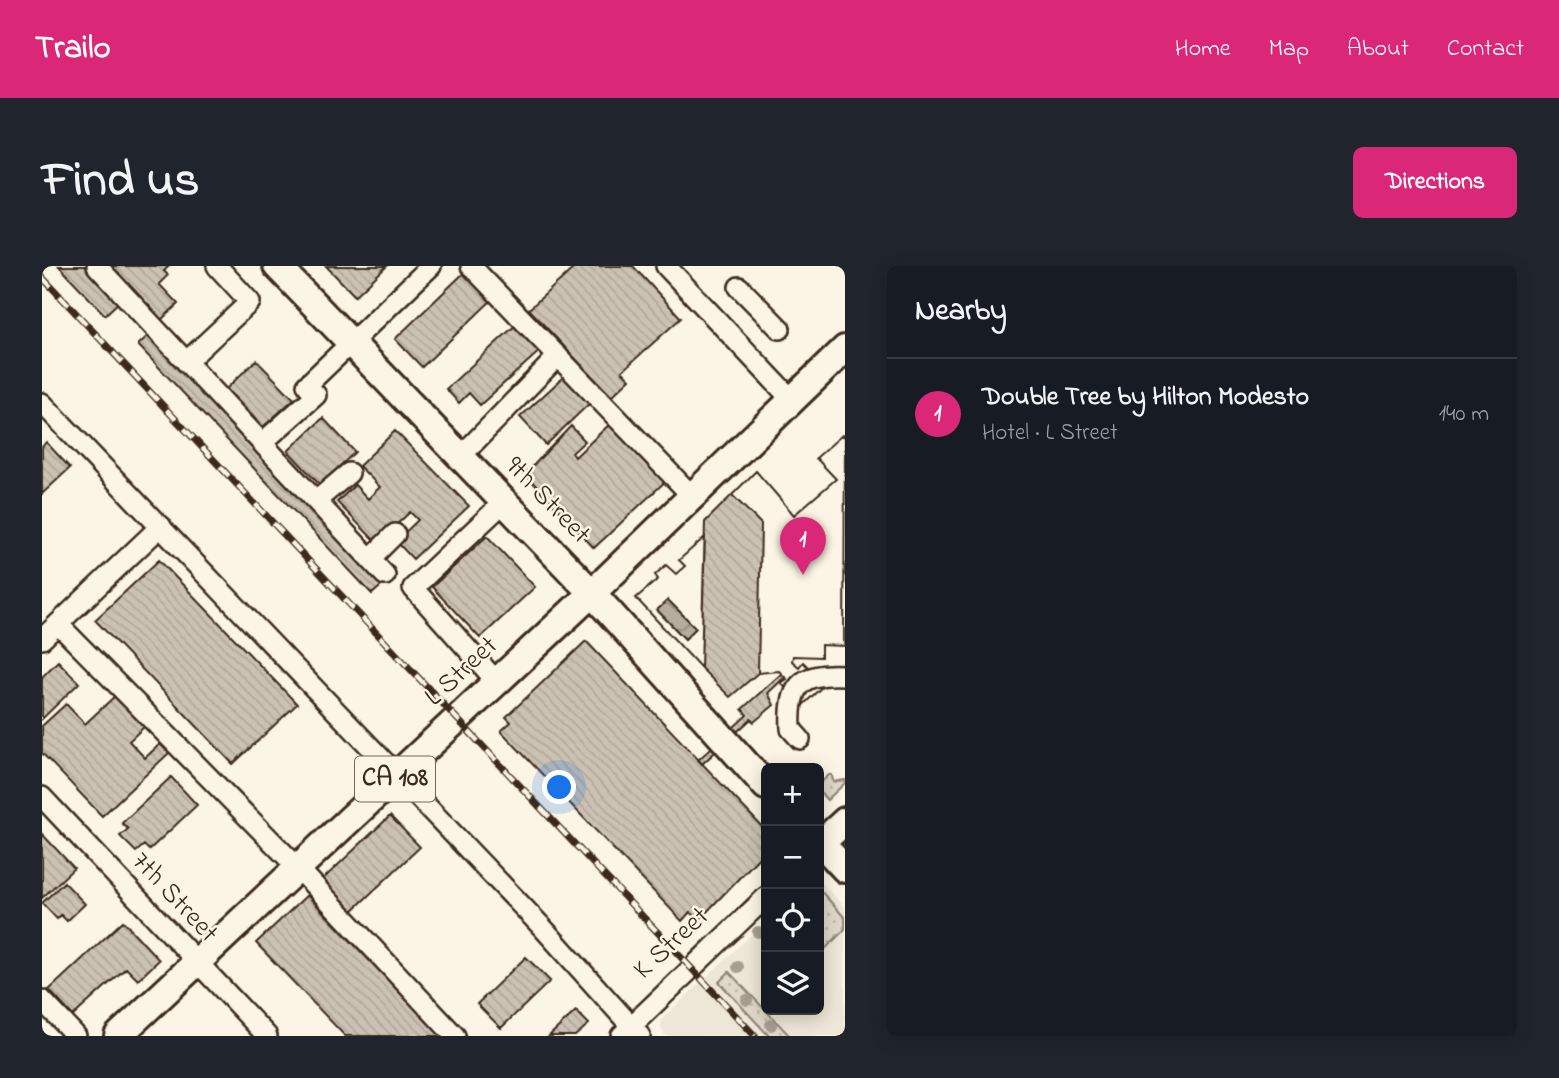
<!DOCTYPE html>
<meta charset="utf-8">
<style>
body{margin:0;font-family:"Indie Flower",sans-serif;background:#20242c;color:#f1f3f6}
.controls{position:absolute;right:21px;bottom:21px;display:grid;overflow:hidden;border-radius:10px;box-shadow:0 4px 18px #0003}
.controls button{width:63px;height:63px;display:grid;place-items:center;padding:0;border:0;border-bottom:2px solid #363941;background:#171b24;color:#f1f3f6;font:35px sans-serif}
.you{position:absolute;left:518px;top:522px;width:24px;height:24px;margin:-18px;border:5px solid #fff;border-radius:50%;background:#1a73e8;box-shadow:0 0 0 10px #1a73e833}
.badge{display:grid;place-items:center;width:46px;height:46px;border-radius:50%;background:#db2777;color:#fff;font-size:23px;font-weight:700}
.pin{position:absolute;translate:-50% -58px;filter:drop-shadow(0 2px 4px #0008)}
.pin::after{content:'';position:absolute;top:37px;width:24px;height:21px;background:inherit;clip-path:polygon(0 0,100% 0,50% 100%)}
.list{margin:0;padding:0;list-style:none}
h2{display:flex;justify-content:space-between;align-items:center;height:91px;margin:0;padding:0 28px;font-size:30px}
h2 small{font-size:23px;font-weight:400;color:#9ea1a6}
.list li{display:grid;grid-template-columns:46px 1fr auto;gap:21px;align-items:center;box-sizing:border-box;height:112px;padding:0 28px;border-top:2px solid #363941}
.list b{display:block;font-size:26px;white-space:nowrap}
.list p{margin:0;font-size:23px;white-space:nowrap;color:#9ea1a6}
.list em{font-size:23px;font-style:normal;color:#9ea1a6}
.icon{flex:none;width:38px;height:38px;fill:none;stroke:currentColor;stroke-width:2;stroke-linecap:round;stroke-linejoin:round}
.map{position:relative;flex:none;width:803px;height:770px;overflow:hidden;border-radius:10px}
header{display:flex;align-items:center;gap:42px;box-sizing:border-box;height:98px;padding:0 35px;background:#db2777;color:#fff}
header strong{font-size:33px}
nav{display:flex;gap:38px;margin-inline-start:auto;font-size:24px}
.intro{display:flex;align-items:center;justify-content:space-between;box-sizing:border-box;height:168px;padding:0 42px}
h1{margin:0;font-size:49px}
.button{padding:18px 32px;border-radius:10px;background:#db2777;color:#fff;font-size:24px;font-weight:700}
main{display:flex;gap:42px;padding:0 42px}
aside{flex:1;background:#171b24;border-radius:10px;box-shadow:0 4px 18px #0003}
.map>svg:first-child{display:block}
.built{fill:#eee6d6}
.grass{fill:url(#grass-dots);stroke:#8e8173;stroke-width:2}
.water{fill:url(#water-waves);stroke:#85796b;stroke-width:2}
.building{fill:url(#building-back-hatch);stroke:#3b2a1e;stroke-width:2;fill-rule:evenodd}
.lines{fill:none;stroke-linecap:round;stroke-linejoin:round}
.minor-casing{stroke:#3b2a1e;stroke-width:24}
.major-casing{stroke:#3b2a1e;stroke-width:32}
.minor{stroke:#fcf5e5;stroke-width:19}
.major{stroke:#fcf5e5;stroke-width:26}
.rail-casing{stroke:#3b2a1e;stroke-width:7}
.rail{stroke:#fcf5e5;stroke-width:4.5;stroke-dasharray:13;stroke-linecap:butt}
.tree{fill:#a89e8f}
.labels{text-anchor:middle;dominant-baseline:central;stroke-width:5;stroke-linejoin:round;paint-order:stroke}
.shield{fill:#fcf5e5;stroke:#75675a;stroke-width:2}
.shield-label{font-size:26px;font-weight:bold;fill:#3b2a1e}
.street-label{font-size:28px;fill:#3b2a1e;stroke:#fcf5e5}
</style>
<header>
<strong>Trailo</strong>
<nav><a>Home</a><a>Map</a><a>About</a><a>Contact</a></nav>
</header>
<div class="intro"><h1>Find us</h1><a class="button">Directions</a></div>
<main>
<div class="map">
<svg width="803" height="770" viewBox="0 0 803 770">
<defs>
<pattern id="grass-dots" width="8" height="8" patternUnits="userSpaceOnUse" patternTransform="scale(1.75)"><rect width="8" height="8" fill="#e0d8c8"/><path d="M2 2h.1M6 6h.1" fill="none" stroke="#c1baab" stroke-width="1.8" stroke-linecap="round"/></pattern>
<pattern id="water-waves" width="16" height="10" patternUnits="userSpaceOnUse" patternTransform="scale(1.75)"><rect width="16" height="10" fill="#b7ad9e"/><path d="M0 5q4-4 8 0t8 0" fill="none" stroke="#968d80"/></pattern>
<pattern id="building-back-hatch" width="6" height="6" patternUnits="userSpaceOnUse" patternTransform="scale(1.75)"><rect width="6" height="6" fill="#ccc2b3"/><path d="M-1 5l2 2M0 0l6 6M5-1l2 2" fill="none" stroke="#b0a79a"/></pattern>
</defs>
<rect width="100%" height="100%" fill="#fcf5e5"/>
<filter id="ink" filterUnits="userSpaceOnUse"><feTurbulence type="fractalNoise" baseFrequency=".0143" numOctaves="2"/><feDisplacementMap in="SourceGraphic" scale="14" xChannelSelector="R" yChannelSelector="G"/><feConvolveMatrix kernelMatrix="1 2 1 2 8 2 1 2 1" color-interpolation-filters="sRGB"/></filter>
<g filter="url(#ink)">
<path class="built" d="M777 614 803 641V770H624L618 761 621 752 724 655V744H777Z"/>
<path class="grass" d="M787 509H790L791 516 803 514V517L785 534 777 525V518Z
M777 623 803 652V663L777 689Z
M687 706 748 770H727L677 716Z"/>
<path class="water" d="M626 334 654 362 643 373 615 344Z"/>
<path class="building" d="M17 0H49L80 33 63 49Z
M68 0H127L122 5 126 9 117 18 136 38 119 54Z
M284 0H345L313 30Z
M534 0H591L639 52 580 105 588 113 569 131 487 43Z
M427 2 454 30 380 101 353 73Z
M477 56 501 82 438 139 427 127 417 137 404 123Z
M111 65 345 315 330 328 96 79Z
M214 94 252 133 221 161 184 123Z
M526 107 551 134 504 179 478 151Z
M281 152 313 186 278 219 246 185Z
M571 155 626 213 552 282 483 208 529 160 543 175 530 187 533 191Z
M353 165 427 240 371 293 354 275 376 254 368 246 335 277 295 236 313 219 326 233 338 221 317 200Z
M800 169 803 172 802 380 779 379V391L751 390 750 395 757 401 761 396 783 418 760 440 739 417 745 413 737 405 716 407 719 258 690 229 714 205 752 249 794 213 774 192Z
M800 169 803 172 802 380 779 379V391L751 390 750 395 757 401 761 396 783 418 760 440 739 417 745 413 737 405 716 407 688 431 659 402 663 256 714 205 752 249 794 213 774 192Z
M4 176 28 202 0 228V181Z
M445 270 493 321 438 372 390 321Z
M663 271 659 402 594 332 616 313 613 309 624 299 634 308 643 300 637 294ZM626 334 654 362 643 373 615 344Z
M663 271 659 402 594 332 616 313 613 309 624 299 634 308 643 300 637 294ZM626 334 654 362 643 373 615 344Z
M117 294 255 438 191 498 53 354Z
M544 375 724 565V584L657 654 648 646 640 655 459 465 469 456 464 451Z
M16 395 37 417 0 453V411Z
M739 408 743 411 726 427 732 439 712 456 709 453 660 498 656 494 705 449 700 443Z
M74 429 103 460 87 475 103 492 118 478 127 487 60 550 0 487V460L24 438 43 458Z
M129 511 155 539 107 584 102 579 94 586 78 570 86 563 80 557Z
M348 550 378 581 309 646 279 615Z
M0 568 32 602 0 632Z
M22 616 43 638 25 655 19 649 15 653 0 637Z
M265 629 400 770H303L214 677Z
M81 655 117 694 96 714 84 702 31 750 7 724Z
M484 691 508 715 459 762 435 738Z
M534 745 547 758 533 770H507Z"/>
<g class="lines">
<g class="minor-casing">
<path id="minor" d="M55 0 343 309
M429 0 651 231
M624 0 751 135
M697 21 738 63
M144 96 208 36 175 0
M0 137 501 662 598 770
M220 177 274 129 265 119 389 0
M419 190 516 90
M274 235 307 207
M328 293 353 268
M16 358 255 601 413 770
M0 373 119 260
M455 416 371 322 462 236
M758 473 749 463C747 420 757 407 801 409
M0 531 225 770
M0 734 34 770
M579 770 724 631"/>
</g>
<g class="major-casing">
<path id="major" d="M235 0 550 327 724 520
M777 575 803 603
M779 577 803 555
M76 770 550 327 803 83"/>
</g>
<use href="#minor" class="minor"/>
<use href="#major" class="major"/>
<g class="rail-casing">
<path id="rail" d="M0 11 713 770"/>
</g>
<use href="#rail" class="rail"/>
</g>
<g class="tree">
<circle cx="716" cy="666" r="6"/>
<circle cx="696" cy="701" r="6"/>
<circle cx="705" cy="734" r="6"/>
<circle cx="729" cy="759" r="6"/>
</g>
</g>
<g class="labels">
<rect class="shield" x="313" y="490.5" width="80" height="45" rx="5"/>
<g class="shield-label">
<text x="353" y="513">CA 108</text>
</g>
<g class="street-label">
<text transform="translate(505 235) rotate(46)">9th Street</text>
<text transform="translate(420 406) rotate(-43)">L Street</text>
<text transform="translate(132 632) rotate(47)">7th Street</text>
<text transform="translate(630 678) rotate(-43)">K Street</text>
</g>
</g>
</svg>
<div class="controls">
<button>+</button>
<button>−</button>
<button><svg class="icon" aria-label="locate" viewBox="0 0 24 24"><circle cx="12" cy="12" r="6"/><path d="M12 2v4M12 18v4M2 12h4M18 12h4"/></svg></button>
<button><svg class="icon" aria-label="layers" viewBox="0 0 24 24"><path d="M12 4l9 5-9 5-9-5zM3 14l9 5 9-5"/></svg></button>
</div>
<div class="you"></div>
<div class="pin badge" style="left:761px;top:309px">1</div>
</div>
<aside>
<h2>Nearby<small></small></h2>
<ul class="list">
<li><span class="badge">1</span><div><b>Double Tree by Hilton Modesto</b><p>Hotel · L Street</p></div><em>140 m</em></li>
</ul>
</aside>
</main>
